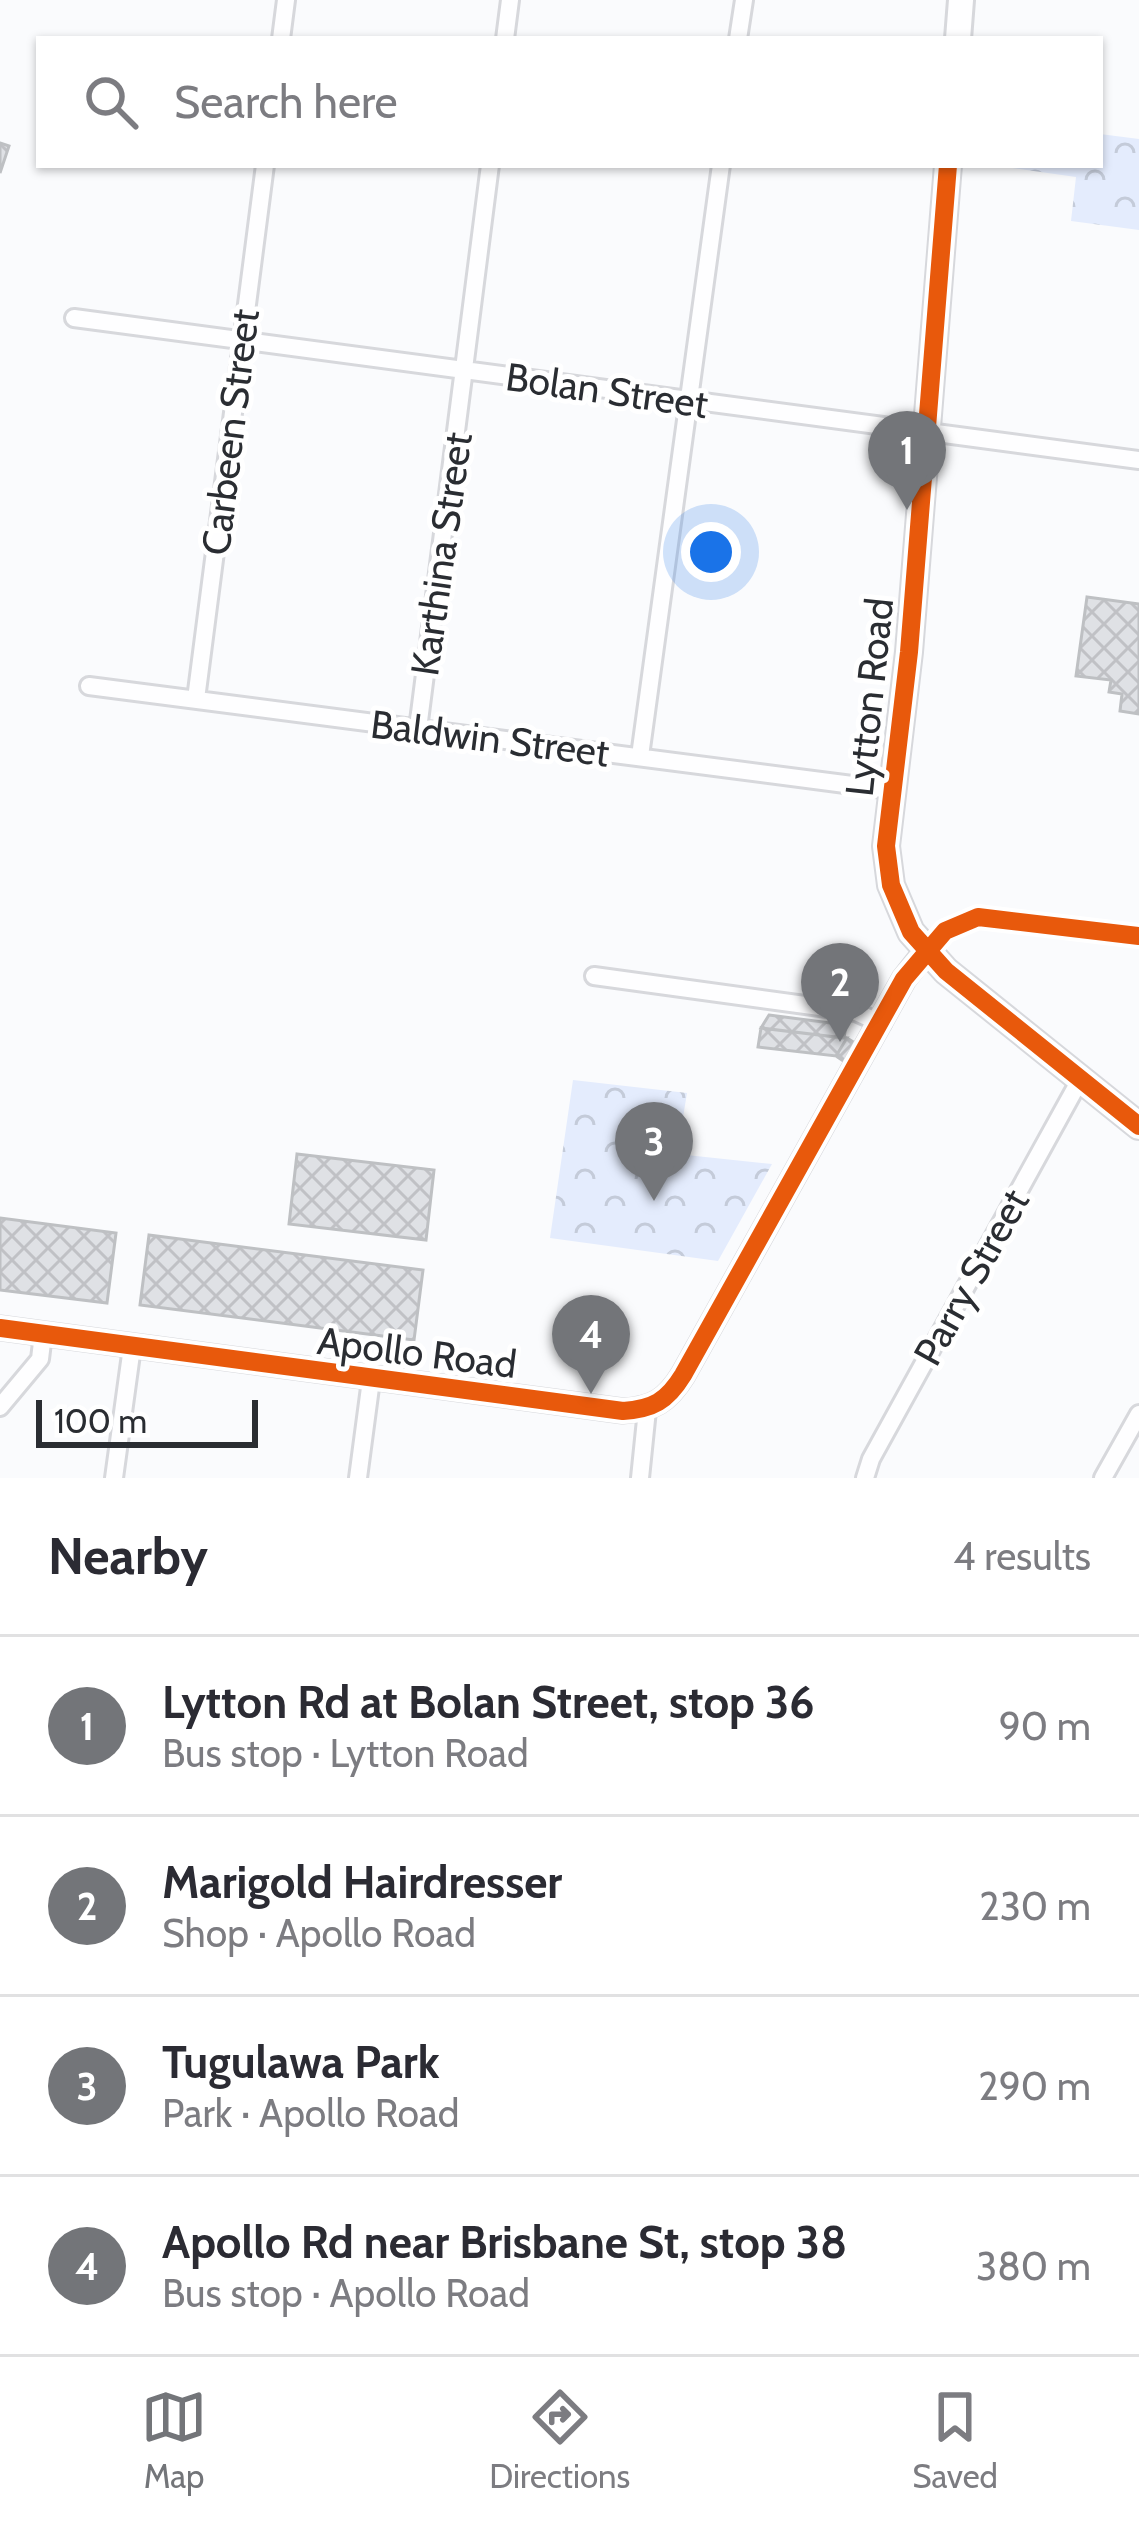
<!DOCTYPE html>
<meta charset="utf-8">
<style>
body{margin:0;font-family:Cabin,sans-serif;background:#f7f7f7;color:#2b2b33}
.scale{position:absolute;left:36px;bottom:30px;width:222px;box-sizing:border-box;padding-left:12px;border:6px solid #2a2d32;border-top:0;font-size:33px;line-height:42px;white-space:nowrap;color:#2a2d32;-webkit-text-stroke:9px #fff;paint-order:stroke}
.you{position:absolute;left:711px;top:552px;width:42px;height:42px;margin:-30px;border:9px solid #fff;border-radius:50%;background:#1a73e8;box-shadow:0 0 0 18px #1a73e833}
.badge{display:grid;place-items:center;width:78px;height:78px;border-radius:50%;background:#737579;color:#fff;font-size:39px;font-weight:700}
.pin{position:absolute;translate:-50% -99px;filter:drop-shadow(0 3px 6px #0008)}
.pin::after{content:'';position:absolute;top:63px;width:42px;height:36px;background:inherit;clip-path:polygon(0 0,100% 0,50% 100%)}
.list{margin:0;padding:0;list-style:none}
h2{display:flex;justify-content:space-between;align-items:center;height:156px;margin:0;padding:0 48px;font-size:51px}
h2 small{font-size:39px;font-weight:400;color:#7c7c81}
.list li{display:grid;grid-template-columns:78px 1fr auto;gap:36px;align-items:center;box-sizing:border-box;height:180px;padding:0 48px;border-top:3px solid #e1e1e2}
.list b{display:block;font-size:45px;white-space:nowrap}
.list p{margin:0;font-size:39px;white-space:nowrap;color:#7c7c81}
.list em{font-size:39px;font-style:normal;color:#7c7c81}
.icon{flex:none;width:66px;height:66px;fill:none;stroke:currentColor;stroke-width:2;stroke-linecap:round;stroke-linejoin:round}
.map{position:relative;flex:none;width:1139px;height:1478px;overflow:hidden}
.search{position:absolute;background:#fff;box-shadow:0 3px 9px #0004;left:36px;right:36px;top:36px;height:132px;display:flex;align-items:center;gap:30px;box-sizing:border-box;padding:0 42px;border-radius:0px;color:#7c7c81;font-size:45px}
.sheet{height:876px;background:#fff}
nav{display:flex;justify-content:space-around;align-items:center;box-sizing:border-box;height:168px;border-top:3px solid #e1e1e2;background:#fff;font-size:33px;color:#7c7c81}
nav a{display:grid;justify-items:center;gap:6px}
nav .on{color:#737579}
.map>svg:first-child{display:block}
.park{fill:url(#park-crowns)}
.building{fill:url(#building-cross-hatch);stroke:#bec0c3;stroke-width:3}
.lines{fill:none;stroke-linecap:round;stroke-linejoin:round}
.minor-casing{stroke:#d7d8dc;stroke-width:22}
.tertiary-casing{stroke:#d7d8dc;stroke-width:27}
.secondary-casing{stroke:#d7d8dc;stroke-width:30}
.minor{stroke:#fefeff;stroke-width:16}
.tertiary{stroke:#fefeff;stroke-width:21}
.secondary{stroke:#fefeff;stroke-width:24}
.cycleway-casing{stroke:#fff;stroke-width:26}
.cycleway{stroke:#e8590c;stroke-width:18}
.labels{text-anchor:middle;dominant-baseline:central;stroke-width:10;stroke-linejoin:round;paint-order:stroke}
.street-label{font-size:39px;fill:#2a2d32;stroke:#fff}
</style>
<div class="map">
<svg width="1139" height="1478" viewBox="0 0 1139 1478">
<defs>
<pattern id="park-crowns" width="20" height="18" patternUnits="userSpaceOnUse" patternTransform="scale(3)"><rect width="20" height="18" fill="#e4ecfd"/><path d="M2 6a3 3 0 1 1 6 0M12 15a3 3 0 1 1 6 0" fill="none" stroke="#c4cbd9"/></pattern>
<pattern id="building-cross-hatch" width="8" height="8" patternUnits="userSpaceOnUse" patternTransform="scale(3)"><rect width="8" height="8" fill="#dfe1e5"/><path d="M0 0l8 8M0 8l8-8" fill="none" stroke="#c0c1c5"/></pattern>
</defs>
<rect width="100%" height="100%" fill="#fafbfd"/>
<path class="park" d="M1100 134 1139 139V230L1071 221 1076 177 991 165H1100Z
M573 1080 687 1093 677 1154 772 1164 718 1261 550 1238Z"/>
<path class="building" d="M0 143 9 146 0 173Z
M1087 597 1139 604V714L1120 711 1122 694 1109 692 1111 680 1076 676Z
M769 1015 846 1025 844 1038 761 1028Z
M761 1028 844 1038H847L836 1056 758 1047Z
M847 1038 855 1043 845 1062 836 1056Z
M297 1154 434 1170 426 1240 289 1224Z
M0 1218 116 1233 107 1303 0 1290Z
M149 1235 423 1270 414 1340 140 1305Z"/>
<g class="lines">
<g class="minor-casing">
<path id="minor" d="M281 39 286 0
M505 39 510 0
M738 39 744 0
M74 318 1139 460
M89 686 891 790
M196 699 265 165
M418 729 490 165
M640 756 721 165
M926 951 945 931 978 917 1139 936
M594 976 856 1012 882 1024
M0 1407 40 1359 43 1334
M114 1478 132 1347
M358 1478 371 1380
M640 1478 647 1410
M865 1478 871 1459 1081 1078
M1103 1478 1139 1414"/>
</g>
<g class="tertiary-casing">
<path id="tertiary" d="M0 1328 623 1411C653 1409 667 1401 683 1375L904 979 926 951"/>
</g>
<g class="secondary-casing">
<path id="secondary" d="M958 39 961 0
M948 165 909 652 886 846 891 885 911 932 946 971 1139 1126"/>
</g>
<use href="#minor" class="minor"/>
<use href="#tertiary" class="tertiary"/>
<use href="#secondary" class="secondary"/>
<g class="cycleway-casing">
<path id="cycleway" d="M948 165 909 652 886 846 891 885 911 932 946 971 1139 1126
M0 1328 623 1411C653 1409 667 1401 683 1375L904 979 945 931 978 917 1139 936"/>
</g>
<use href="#cycleway" class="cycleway"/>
</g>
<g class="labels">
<g class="street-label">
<text transform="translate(607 390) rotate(8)">Bolan Street</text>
<text transform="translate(230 432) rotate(-83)">Carbeen Street</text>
<text transform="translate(441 554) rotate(-82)">Karthina Street</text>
<text transform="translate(869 697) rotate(-84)">Lytton Road</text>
<text transform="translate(490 738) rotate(7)">Baldwin Street</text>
<text transform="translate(971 1277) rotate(-61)">Parry Street</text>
<text transform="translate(417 1352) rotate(7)">Apollo Road</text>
</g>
</g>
</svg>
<div class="scale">100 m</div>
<div class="you"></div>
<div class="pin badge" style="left:907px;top:510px">1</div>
<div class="pin badge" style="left:840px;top:1042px">2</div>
<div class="pin badge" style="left:654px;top:1201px">3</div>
<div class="pin badge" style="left:591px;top:1394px">4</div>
<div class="search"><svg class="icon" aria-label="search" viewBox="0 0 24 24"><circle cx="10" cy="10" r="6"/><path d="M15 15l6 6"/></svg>Search here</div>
</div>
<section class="sheet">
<h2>Nearby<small>4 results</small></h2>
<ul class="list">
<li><span class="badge">1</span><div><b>Lytton Rd at Bolan Street, stop 36</b><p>Bus stop · Lytton Road</p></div><em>90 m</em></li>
<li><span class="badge">2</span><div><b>Marigold Hairdresser</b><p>Shop · Apollo Road</p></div><em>230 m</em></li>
<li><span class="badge">3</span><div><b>Tugulawa Park</b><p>Park · Apollo Road</p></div><em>290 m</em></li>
<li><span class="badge">4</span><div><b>Apollo Rd near Brisbane St, stop 38</b><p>Bus stop · Apollo Road</p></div><em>380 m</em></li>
</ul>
</section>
<nav>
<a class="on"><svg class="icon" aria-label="map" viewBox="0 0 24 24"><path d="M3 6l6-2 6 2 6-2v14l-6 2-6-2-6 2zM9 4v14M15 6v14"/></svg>Map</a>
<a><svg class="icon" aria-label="directions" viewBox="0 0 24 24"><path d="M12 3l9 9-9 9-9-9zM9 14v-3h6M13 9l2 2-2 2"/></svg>Directions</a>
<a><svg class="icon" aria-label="saved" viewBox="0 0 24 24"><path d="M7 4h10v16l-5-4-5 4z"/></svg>Saved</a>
</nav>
